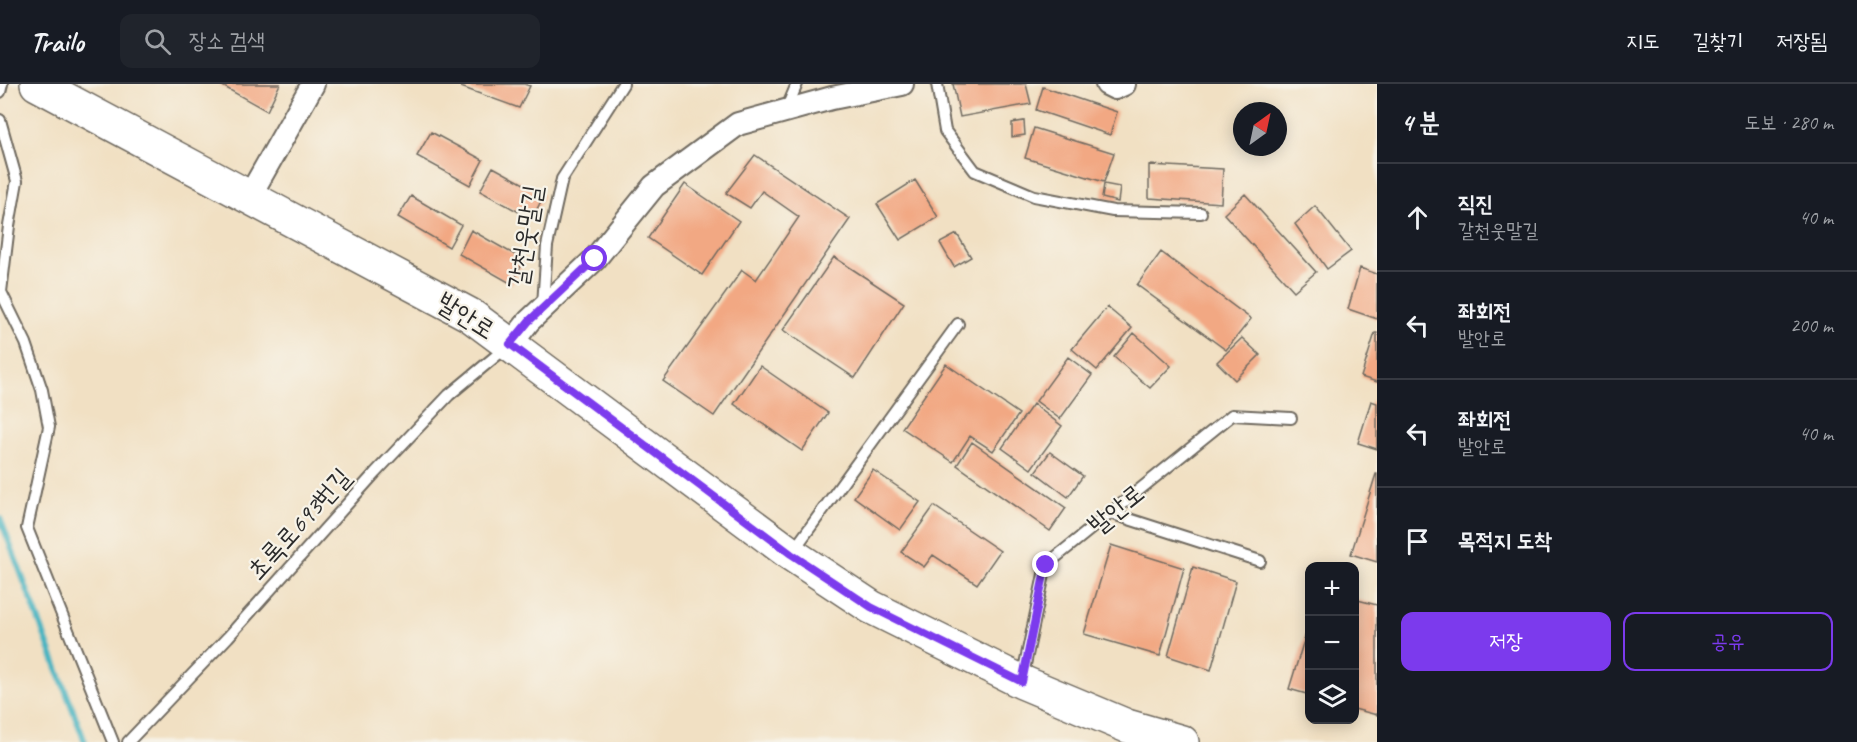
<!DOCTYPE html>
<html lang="ko">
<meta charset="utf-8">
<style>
body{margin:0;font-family:Caveat,"Poor Story",sans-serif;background:#20242c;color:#f1f3f6}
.controls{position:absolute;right:18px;bottom:18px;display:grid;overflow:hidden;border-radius:12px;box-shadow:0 3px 15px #0003}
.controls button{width:54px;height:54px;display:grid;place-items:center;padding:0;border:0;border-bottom:2px solid #363941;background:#171b24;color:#f1f3f6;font:30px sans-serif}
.compass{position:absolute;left:1233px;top:18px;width:54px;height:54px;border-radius:50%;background:#171b24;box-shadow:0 3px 15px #0003;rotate:33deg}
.stop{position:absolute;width:18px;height:18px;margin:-14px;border:4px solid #7c3aed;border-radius:50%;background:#fff}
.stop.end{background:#7c3aed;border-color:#fff;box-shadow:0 2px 6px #0008}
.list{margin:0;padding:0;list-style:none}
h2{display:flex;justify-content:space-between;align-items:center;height:78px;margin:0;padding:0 24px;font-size:26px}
h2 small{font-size:20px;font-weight:400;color:#9ea1a6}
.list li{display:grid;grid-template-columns:39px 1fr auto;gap:18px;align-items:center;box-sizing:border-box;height:108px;padding:0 24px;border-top:2px solid #363941}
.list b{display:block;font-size:22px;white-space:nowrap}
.list p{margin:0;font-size:20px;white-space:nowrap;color:#9ea1a6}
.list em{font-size:20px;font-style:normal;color:#9ea1a6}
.actions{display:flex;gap:12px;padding:18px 24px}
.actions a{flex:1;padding:14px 0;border:2px solid #7c3aed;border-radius:12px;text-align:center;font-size:21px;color:#7c3aed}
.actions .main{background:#7c3aed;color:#fff}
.icon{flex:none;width:33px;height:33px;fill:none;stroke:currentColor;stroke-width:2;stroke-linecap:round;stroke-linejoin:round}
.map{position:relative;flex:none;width:1377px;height:658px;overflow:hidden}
header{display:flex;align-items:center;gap:36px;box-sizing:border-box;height:84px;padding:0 30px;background:#171b24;border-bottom:2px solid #363941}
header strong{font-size:28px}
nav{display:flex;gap:33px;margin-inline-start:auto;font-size:21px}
.search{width:420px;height:54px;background:#20242c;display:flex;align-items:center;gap:15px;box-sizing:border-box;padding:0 21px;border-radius:12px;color:#9ea1a6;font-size:22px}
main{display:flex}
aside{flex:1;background:#171b24}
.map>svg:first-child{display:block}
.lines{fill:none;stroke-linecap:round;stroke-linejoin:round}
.stream{stroke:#46b4c1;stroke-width:6}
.building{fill:#f2a883}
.service-casing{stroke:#706a60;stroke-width:14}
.minor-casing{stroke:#706a60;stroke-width:26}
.primary-casing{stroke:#706a60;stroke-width:36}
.service{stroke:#fff;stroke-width:10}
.minor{stroke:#fff;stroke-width:22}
.primary{stroke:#fff;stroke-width:33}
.route{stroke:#7c3aed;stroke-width:8}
.labels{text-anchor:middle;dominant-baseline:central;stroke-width:4.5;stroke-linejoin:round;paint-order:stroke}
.street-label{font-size:26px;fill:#2b2b2b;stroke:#f7f3e8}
</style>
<header>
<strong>Trailo</strong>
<div class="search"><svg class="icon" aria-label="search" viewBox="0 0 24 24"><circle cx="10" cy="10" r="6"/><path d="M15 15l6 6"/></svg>장소 검색</div>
<nav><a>지도</a><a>길찾기</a><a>저장됨</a></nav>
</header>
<main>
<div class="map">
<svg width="1377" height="658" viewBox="0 0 1377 658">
<rect width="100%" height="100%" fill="#f7f3e8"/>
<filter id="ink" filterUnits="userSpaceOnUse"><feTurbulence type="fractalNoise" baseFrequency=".0167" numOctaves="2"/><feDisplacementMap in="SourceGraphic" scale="12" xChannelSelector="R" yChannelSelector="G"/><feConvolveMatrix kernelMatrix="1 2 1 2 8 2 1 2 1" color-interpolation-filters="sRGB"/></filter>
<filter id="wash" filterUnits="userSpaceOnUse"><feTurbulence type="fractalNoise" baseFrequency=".008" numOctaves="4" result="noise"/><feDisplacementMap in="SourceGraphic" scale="24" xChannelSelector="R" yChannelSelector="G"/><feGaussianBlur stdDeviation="1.35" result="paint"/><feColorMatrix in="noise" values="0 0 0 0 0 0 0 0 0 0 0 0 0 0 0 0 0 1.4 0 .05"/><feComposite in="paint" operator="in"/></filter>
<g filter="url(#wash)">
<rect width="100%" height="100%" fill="#f1e0c3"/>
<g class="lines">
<path class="stream" d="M0 434 85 658"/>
</g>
<g id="blocks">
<path class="building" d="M219 0H280L267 27Z
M462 0H524L530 2 519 24 461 3Z
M953 0H1026L1031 20 960 33Z
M1043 3 1117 28 1110 51 1036 26Z
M1024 37 1025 51 1012 53V39Z
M1034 44 1114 69 1104 98 1025 74Z
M431 48 483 76 470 101 417 72Z
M755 71 850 135 714 332 663 297 742 186 756 196 799 133 762 107 750 124 726 109Z
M1149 81 1223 85 1221 119 1149 114Z
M493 83 544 111 532 135 480 107Z
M915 96 938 133 900 156 877 120Z
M685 100 739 137 702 191 648 154Z
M1104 100 1120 103 1118 118 1102 114Z
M1245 110 1316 188 1294 207 1224 130Z
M411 112 461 141 449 163 398 133Z
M1315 122 1351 167 1327 185 1295 140Z
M471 146 524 176 512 200 459 170Z
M957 150 971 173 954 183 940 159Z
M1161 168 1251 235 1226 266 1137 201Z
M834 173 904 219 855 294 783 246Z
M1360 184 1377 190V235L1348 225Z
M1107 223 1132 244 1097 286 1072 265Z
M1134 249 1171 282 1150 304 1114 273Z
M1375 249H1377V298L1361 293Z
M1242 254 1260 271 1235 296 1217 278Z
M1068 273 1092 291 1060 335 1036 317Z
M946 280 1019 330 993 367 970 352 953 378 902 344Z
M760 282 828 329 802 367 734 320Z
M1371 317 1377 319V365L1358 359Z
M1033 320 1062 342 1031 385 1002 364Z
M972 358 1066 424 1050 447 957 381Z
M1050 368 1083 392 1068 413 1035 388Z
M873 386 920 418 900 446 854 413Z
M1376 390H1377V478L1351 470Z
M934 422 1000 467 977 500 933 471 924 483 901 468Z
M1111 461 1184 484 1160 572 1084 550Z
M1193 483 1236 497 1211 586 1168 572Z
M1354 515 1377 521V631L1354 625Z
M1309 540H1310V611L1289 605Z"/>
</g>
</g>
<g filter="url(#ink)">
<use href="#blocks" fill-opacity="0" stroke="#706a60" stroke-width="1.5"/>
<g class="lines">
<g class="service-casing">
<path id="service" d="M937 0 945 47 975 87 1034 112 1113 127 1201 129
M0 8 2 0
M786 26 797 0
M0 36 17 97 9 142 1 208 26 259 42 306 49 343 27 444 113 658
M543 221 547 162 562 95 623 0
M1110 429 1260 477
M793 467 958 240
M1022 595 1046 481 1232 331 1291 334
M128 658 228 553 375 389 449 311 508 262"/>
</g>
<g class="minor-casing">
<path id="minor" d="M1107 0 1115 4 1124 0
M249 113 313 0
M511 260 529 237 595 175 654 102 738 40 832 14 902 0"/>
</g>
<g class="primary-casing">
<path id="primary" d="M37 0 470 231 791 470 871 523 1022 598 1127 642 1182 658"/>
</g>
<use href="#service" class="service"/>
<use href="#minor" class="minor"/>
<use href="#primary" class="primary"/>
</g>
</g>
<g class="lines" filter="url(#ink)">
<path class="route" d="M595 175 529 237 510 260 791 470 871 523 1022 598 1046 481"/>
</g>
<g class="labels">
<g class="street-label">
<text transform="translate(525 153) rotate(-81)">갈천웃말길</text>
<text transform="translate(466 232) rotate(32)">발안로</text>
<text transform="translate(1116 425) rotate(-39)">발안로</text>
<text transform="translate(299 440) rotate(-48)">초록로693번길</text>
</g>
</g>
</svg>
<div class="controls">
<button>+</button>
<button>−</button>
<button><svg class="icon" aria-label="layers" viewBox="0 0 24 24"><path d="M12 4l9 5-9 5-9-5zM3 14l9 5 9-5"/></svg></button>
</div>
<svg class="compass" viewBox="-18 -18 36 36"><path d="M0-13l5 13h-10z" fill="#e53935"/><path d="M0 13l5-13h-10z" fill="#9ea1a6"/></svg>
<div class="stop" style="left:595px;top:175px"></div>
<div class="stop end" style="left:1046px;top:481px"></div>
</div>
<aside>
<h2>4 분<small>도보 · 280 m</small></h2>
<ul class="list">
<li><svg class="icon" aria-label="ahead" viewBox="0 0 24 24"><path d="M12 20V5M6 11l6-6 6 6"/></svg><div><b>직진</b><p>갈천웃말길</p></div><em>40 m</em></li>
<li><svg class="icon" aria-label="left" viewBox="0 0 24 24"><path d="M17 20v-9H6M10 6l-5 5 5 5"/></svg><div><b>좌회전</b><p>발안로</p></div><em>200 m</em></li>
<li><svg class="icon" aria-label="left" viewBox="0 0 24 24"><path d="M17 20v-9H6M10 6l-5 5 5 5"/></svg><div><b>좌회전</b><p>발안로</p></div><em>40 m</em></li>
<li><svg class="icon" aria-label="arrive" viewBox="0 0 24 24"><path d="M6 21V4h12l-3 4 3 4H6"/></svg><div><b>목적지 도착</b></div></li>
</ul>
<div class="actions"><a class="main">저장</a><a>공유</a></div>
</aside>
</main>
